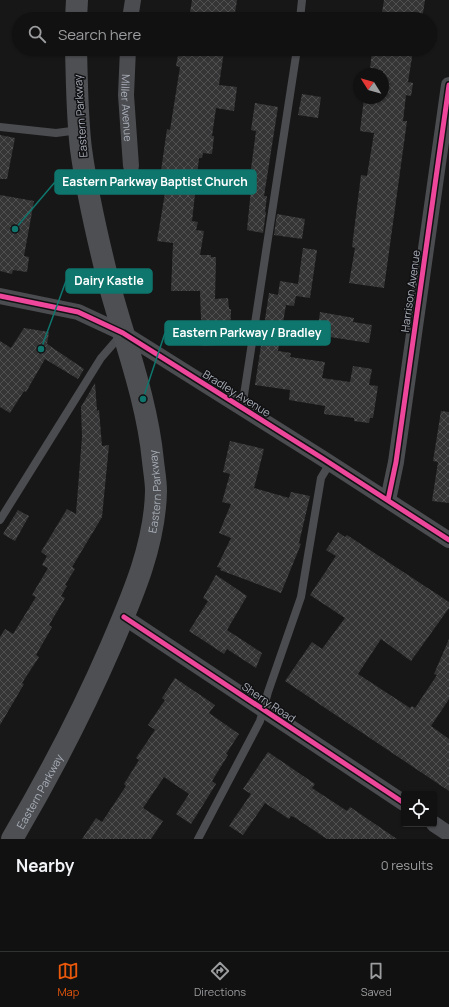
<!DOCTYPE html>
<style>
body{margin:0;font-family:Manrope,sans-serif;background:#1a1a1a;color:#f1f3f6}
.controls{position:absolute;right:12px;bottom:12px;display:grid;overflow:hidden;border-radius:4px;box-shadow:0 1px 3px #0004}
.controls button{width:36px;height:36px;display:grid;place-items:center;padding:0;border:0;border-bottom:1px solid #303131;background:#111;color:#f1f3f6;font:20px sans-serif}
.compass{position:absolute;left:353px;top:68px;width:36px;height:36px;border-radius:50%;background:#111;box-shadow:0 1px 3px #0004;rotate:307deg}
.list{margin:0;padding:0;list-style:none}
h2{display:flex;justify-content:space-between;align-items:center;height:52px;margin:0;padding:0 16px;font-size:17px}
h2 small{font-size:13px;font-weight:400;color:#9c9d9f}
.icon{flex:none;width:22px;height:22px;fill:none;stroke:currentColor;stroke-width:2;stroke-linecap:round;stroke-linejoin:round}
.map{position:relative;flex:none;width:449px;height:839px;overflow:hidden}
.search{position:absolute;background:#111;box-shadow:0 1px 3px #0004;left:12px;right:12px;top:12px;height:44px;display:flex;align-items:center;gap:10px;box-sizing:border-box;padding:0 14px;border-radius:22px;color:#9c9d9f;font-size:15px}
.sheet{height:112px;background:#111}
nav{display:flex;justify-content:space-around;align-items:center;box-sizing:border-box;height:56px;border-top:1px solid #303131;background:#111;font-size:11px;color:#9c9d9f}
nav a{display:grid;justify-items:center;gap:2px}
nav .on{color:#ea580c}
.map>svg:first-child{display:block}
.building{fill:url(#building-cross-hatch)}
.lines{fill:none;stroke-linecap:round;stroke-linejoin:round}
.service{stroke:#4b4c50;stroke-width:8}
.minor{stroke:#4b4c50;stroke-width:16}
.primary{stroke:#4d4f52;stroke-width:22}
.cycleway-casing{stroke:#111113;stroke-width:8}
.cycleway{stroke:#ed469a;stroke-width:5}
.labels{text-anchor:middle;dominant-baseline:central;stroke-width:3;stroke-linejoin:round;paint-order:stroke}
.street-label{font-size:11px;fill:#a8adb8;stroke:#111113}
.leader{fill:none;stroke:#0f766e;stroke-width:1.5}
.callout-dot{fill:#0f766e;stroke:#111113;stroke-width:1.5}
.callout{fill:#0f766e;stroke:#0f766e;stroke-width:1.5}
.callout-label{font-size:12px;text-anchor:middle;font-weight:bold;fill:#fff}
</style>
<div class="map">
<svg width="449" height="839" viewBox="0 0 449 839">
<defs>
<pattern id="building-cross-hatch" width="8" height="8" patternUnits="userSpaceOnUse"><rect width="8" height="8" fill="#353536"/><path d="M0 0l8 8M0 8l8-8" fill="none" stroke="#4f5051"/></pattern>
</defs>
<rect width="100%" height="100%" fill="#171717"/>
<path class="building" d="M192 0H237L234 19H189Z
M384 0H425L422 19H381Z
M202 49 224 51 219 85 237 87 234 111 216 108 212 136H214L212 154 203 153 202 158H199L192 221 198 222 196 230 204 231 200 255H211V257H216L215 299 228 298 229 309H231L230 344 202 346 200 291H171L173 243 157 241 165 193 158 192 167 129 170 130 180 67 176 66 179 50 201 53Z
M376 49 413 51 408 82 413 83 411 96 406 95 403 121H407L384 288 349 283 355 248 352 247 361 175 367 176 374 133 360 131 364 98H383V71L370 69 372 52H376Z
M302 94 321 97 318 118 298 115Z
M255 103 278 107 264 196H267L265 212H266L263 233 247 230 253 169H251L256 131 251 130Z
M0 135 15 138 7 179H0Z
M0 195 34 201 24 256 29 257 27 272 13 270 12 274 0 271Z
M277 214 305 219 302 239 274 235Z
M303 248 317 250 310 298 296 296 297 290 294 306 286 305 278 351 291 353 290 357 325 362 322 378 350 382 353 366 372 369 369 385 378 386 373 418H370L369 423 354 421V418L324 414 325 406 289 400 290 390 255 385 269 293 278 295 280 281 298 284Z
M320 312 354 318 353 322 372 325 369 343 317 335Z
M24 328 49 332 47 344 84 369 78 379 45 359 26 392 24 391 10 413 0 407V341L11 348Z
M95 383 97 411 99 410 102 446 109 445 102 517 72 567 75 569 65 585 67 586 61 596 65 598 49 625 52 627 36 655 39 657 22 683 24 684 0 725V637L5 629 13 634 36 597 32 595 48 568 42 565 47 556 41 552 67 509 76 514 82 437 81 407Z
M441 411 449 412V503L432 501 438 462 433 461Z
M230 441 264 449 254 488 289 498 291 492 310 496 299 543 301 544 281 593 220 570 221 568 217 567 231 538 219 533 231 504 222 502 230 474 223 472Z
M18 510 29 516 15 541 3 534Z
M338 532 345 537 347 535 449 602V608L411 661 381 639 358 674 410 708 412 706 415 708 437 675 434 674 449 639V699L431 726 449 739V791L285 681 312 642 322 649 345 618 310 595 336 556 326 550Z
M216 575 247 596 227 630 262 653 256 668 227 649 224 654 189 631 208 601 203 598Z
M175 678 215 705 209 713 239 734 226 754 228 755 212 781 216 784 191 824 176 814 189 794 164 777 143 808 163 821 151 839H82L96 818 102 822 126 786 124 784 139 760 136 758 155 730 148 725 165 700 162 698Z
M268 752 315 784 312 788 347 811 350 807 397 839H327L294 817 291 816 289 819 265 803 243 835 229 826 251 794 243 789Z"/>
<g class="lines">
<path class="service" d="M300 19 302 0
M0 127 56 133 79 130
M242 408 297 49
M0 520 101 358 121 335
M198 839 260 721 268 692 301 597 321 478 330 463"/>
<g class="minor">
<path d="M130 19 133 0"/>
<path id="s1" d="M128 49 126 95 131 166"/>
<path d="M0 296 78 312 123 333 322 458 449 540"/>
<path d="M388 500 396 462 449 85"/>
<path d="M124 617 404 803"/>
<path d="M434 824 449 834"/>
</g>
<g class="primary">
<path d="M76 19 77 0"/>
<path id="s2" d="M12 839C49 776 82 713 111 646 132 597 155 545 156 491 156 481 154 471 153 461 147 399 124 340 108 280 97 236 87 193 81 149 77 116 77 82 76 49"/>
</g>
<g class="cycleway-casing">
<path id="cycleway" d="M0 296 78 312 123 333 322 458 449 540
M388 500 396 462 449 85
M124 617 404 803"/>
</g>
<use href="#cycleway" class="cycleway"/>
</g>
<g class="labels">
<g class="street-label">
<text stroke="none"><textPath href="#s1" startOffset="59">Miller Avenue</textPath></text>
<text transform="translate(80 116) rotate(-94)">Eastern Parkway</text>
<text transform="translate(410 291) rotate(-82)">Harrison Avenue</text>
<text transform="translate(237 393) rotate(32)">Bradley Avenue</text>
<text stroke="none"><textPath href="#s2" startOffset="379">Eastern Parkway</textPath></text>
<text transform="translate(269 702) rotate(34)">Sherry Road</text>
<text stroke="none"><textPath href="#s2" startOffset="55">Eastern Parkway</textPath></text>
</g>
</g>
<path class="leader" d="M15 229L55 182M41 349L66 281M143 399L165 333"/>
<g class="callout-dot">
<circle cx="15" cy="229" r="4"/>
<circle cx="41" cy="349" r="4"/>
<circle cx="143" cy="399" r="4"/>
</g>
<g class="callout">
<rect x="55" y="170" width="201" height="24" rx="4"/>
<rect x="66" y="269" width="86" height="24" rx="4"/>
<rect x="165" y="321" width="165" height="24" rx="4"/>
</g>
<g class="callout-label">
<text x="155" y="186">Eastern Parkway Baptist Church</text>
<text x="109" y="285">Dairy Kastle</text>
<text x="247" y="337">Eastern Parkway / Bradley</text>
</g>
</svg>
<div class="controls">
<button><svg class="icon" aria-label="locate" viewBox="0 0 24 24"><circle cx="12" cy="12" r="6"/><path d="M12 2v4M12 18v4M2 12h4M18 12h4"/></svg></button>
</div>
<svg class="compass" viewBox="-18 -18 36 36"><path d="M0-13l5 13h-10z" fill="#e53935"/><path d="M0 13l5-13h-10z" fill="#9c9d9f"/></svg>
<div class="search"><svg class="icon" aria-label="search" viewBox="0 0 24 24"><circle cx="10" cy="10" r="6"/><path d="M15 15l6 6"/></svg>Search here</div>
</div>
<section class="sheet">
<h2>Nearby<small>0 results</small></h2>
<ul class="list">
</ul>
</section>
<nav>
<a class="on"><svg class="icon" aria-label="map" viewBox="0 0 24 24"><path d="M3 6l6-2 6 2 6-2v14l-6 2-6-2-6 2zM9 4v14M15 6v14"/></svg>Map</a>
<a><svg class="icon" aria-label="directions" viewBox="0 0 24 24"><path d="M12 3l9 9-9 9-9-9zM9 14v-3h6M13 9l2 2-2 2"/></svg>Directions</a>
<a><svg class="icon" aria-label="saved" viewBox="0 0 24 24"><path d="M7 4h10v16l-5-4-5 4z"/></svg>Saved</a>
</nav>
